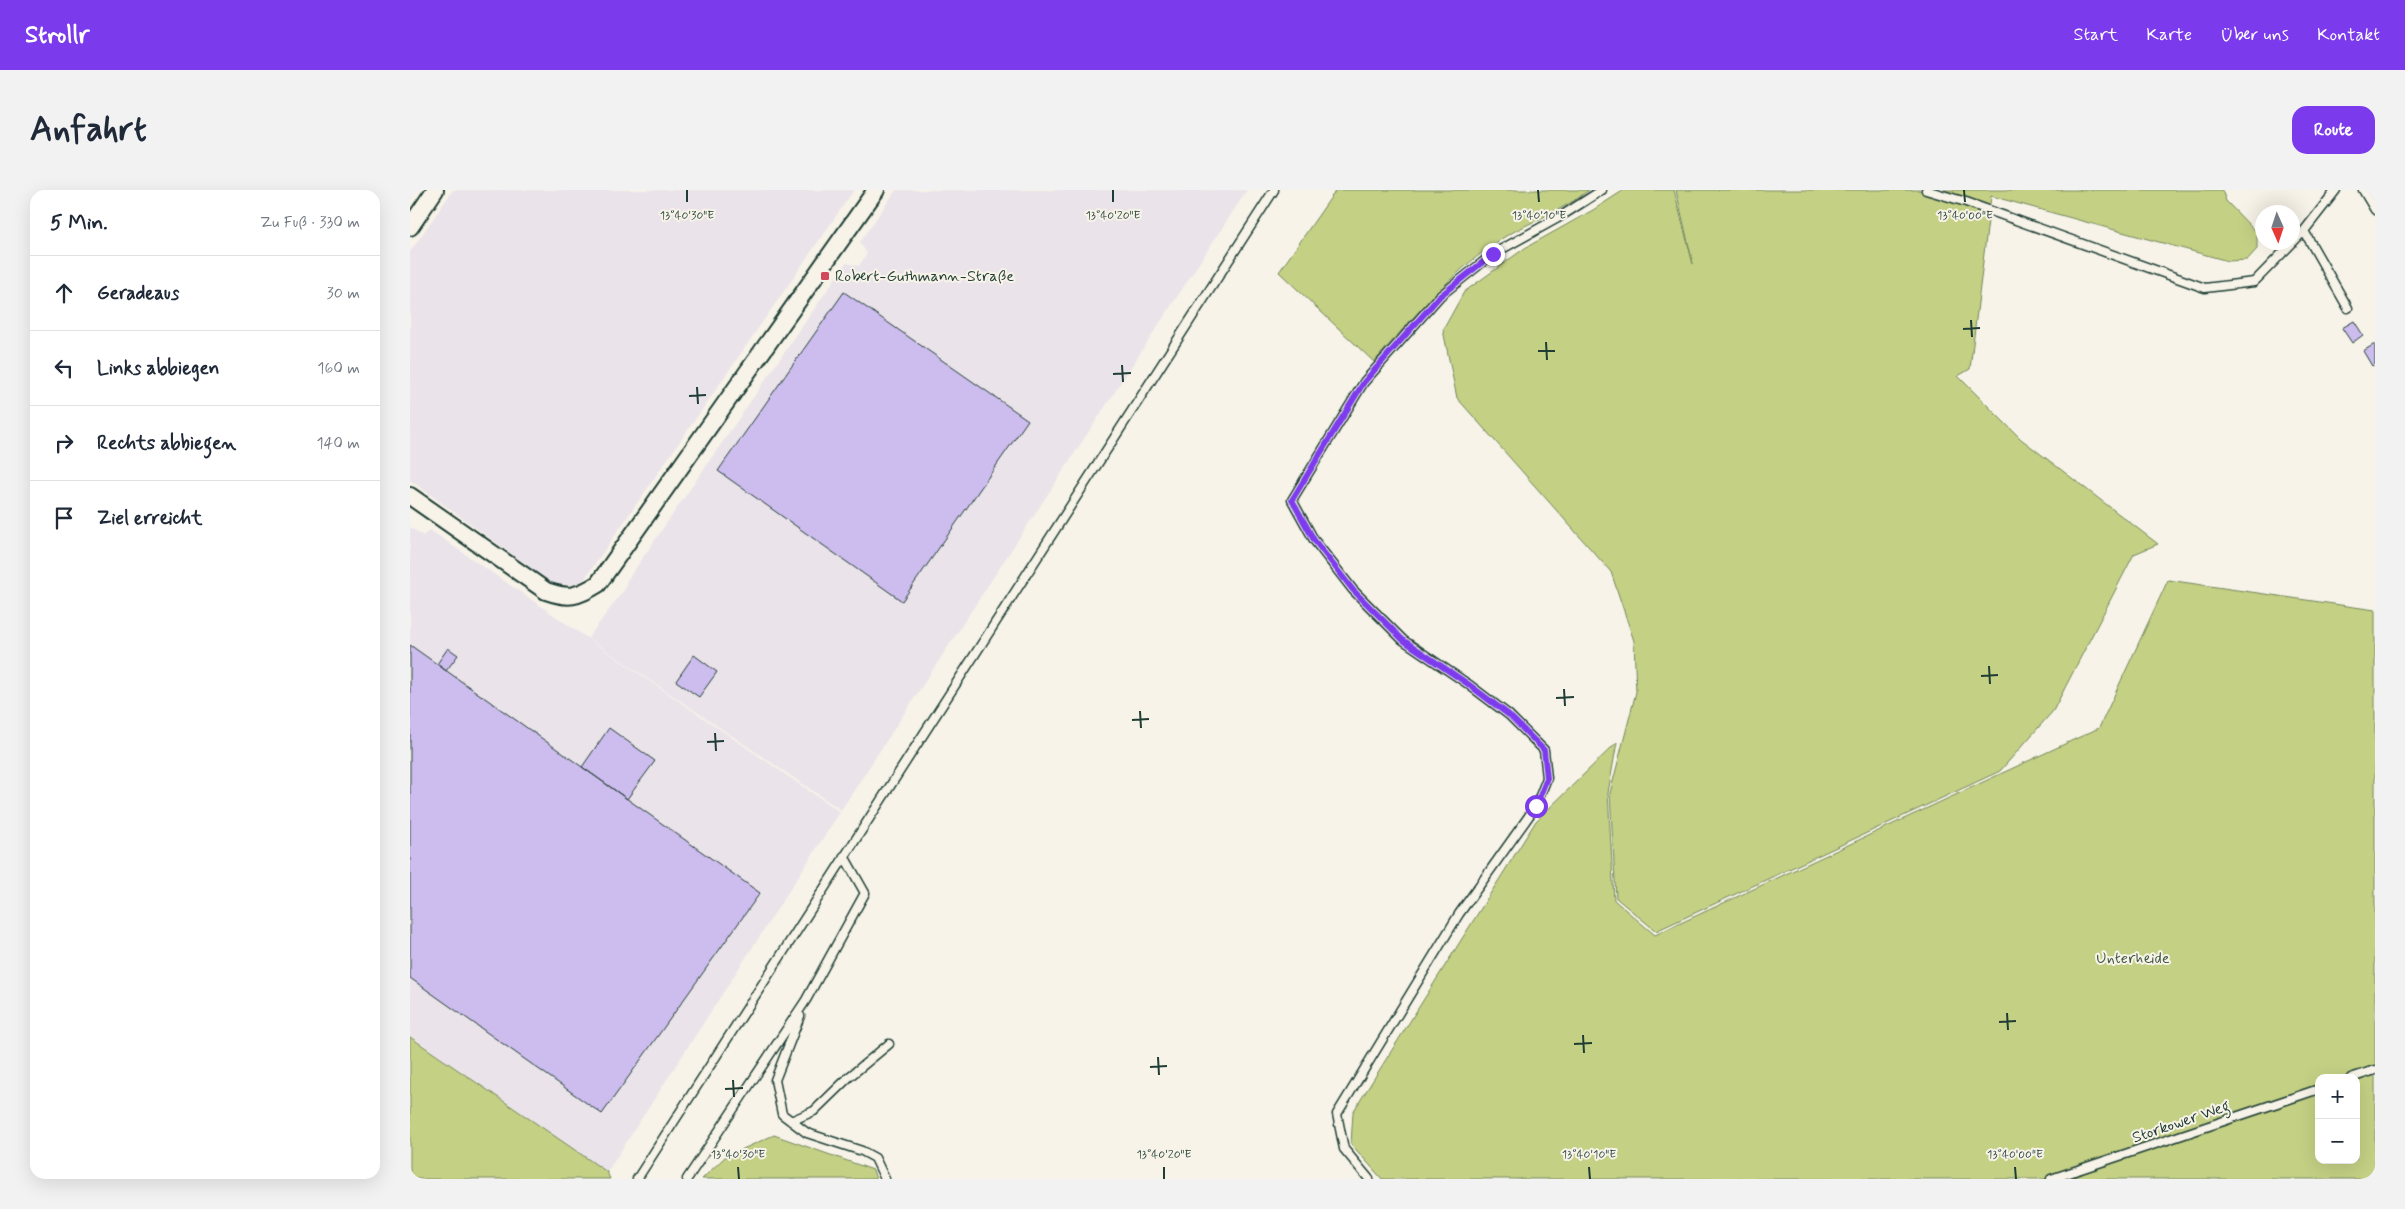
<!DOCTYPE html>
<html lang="de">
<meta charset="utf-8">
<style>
body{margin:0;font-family:Mynerve,sans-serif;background:#f2f2f3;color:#1f2937}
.controls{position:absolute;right:15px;bottom:15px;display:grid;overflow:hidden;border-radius:10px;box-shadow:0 5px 20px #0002}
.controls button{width:45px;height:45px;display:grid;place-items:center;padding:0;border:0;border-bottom:1px solid #e0e1e3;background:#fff;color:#1f2937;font:25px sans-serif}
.compass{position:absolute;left:1845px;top:15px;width:45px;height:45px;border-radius:50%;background:#fff;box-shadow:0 5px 20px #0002;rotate:177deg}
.stop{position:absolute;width:15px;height:15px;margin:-11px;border:4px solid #7c3aed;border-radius:50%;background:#fff}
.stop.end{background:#7c3aed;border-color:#fff;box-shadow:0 1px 5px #0008}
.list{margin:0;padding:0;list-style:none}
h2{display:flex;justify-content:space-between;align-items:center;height:65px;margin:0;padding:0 20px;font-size:21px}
h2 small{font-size:16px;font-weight:400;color:#747a83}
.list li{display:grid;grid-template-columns:32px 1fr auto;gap:15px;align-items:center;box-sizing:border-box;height:75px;padding:0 20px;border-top:1px solid #e0e1e3}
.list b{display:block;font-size:19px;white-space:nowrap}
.list em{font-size:16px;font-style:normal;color:#747a83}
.icon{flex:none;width:28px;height:28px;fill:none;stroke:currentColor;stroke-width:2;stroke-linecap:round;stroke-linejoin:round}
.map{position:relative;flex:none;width:1965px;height:989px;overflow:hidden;border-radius:15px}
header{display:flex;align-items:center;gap:30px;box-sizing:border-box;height:70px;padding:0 25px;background:#7c3aed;color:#fff}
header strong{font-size:24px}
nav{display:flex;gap:28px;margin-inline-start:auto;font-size:18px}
.intro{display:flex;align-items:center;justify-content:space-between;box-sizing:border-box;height:120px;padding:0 30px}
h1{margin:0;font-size:35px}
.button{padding:12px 22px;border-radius:15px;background:#7c3aed;color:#fff;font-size:18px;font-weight:700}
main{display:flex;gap:30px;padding:0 30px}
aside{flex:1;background:#fff;border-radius:15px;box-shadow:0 5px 20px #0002}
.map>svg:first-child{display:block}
.built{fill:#eae3ea}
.green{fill:#c4d084;stroke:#72865c;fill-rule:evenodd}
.building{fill:#cdbdee;stroke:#1f3d34}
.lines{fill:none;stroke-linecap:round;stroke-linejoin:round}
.lane-casing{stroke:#1f3d34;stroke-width:11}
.street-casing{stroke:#1f3d34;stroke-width:20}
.lane{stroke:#f7f3e8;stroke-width:8}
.street{stroke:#f7f3e8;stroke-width:16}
.route{stroke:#7c3aed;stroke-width:6}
.ticks{fill:none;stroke:#1f3d34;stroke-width:2}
.poi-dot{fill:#d1495b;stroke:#f7f3e8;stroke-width:2}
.labels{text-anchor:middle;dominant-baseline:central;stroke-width:4;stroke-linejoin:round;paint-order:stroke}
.poi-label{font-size:16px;fill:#1f3d34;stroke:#f7f3e8;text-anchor:start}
.park-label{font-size:16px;fill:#405a44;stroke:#f7f3e8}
.street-label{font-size:16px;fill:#1f3d34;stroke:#f7f3e8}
.ticks-label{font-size:12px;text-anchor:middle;fill:#1f3d34;stroke:#f7f3e8;stroke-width:4;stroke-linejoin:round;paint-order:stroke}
</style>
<header>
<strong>Strollr</strong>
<nav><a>Start</a><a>Karte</a><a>Über uns</a><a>Kontakt</a></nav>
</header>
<div class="intro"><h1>Anfahrt</h1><a class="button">Route</a></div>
<main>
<aside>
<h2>5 Min.<small>Zu Fuß · 330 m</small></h2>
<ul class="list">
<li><svg class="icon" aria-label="ahead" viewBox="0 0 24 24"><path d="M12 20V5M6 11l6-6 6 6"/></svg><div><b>Geradeaus</b></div><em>30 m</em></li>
<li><svg class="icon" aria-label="left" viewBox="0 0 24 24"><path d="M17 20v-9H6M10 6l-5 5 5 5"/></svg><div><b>Links abbiegen</b></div><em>160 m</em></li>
<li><svg class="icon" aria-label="right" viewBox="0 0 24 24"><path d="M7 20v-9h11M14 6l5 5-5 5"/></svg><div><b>Rechts abbiegen</b></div><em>140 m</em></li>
<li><svg class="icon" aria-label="arrive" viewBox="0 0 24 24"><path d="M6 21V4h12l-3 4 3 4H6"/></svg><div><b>Ziel erreicht</b></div></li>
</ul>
</aside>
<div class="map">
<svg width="1965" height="989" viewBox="0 0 1965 989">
<rect width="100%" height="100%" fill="#f7f3e8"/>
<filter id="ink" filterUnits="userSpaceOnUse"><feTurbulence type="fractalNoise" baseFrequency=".02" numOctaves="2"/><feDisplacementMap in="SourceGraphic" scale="10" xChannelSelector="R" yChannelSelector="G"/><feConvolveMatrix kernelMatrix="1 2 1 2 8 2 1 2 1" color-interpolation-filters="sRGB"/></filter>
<g filter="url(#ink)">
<path class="built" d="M43 0H444L173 391 161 395 143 394 0 290V62Z
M486 0H837L431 620 178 448 217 396 216 392 436 73 449 76 457 64 450 52Z
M0 337 13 346 20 340 430 622 197 982 0 846Z"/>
<path class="green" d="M926 0H1179C1154 20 1124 30 1096 46 1046 77 1002 128 964 172L869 82Z
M1214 0H1264L1283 74 1266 0H1812L1816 11 1847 43V59L1837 70 1818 71 1581 6 1560 179 1548 186 1611 249 1748 354 1724 364 1643 521 1590 581 1246 741 1206 708 1200 603 1226 502 1224 451 1201 382 1047 208 1033 140 1054 102 1115 58 1183 20Z
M1758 390 1965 420V989H972L941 954 943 922 1126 631 1207 552 1198 603 1204 710 1245 745 1689 538ZM1909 888H1946V970H1909Z
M0 847 197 982 200 989H0Z
M364 945 463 980 466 989H292L315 967Z"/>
<path class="building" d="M434 102 618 230 492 411 308 281Z
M1944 131 1953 145 1942 153 1932 138Z
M1965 154V174L1962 176 1953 161Z
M0 455 350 703 192 924 0 788Z
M38 458 48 465 36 481 27 474Z
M284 465 307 482 289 507 266 491Z
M199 538 245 571 217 609 172 577Z"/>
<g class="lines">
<g class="lane-casing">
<path id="lane" d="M1516 0 1556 12 1795 98 1844 92 1894 41 1926 0
M1953 0 1965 20
M1894 41 1938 118
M390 826 365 890 372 924 397 943 452 961 465 968 475 989
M1941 888 1965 880
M381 931 404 921 439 887 479 854
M227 989 864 0
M277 989 396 810 455 703 434 666
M959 989 934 959 927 924 1049 724 1126 616 1137 588 1134 560 1099 525 1058 494 993 450 943 400 904 350 882 310 954 192 1030 106 1083 64 1148 28 1192 0
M1641 989 1909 899"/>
</g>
<g class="street-casing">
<path id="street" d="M0 37 25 0
M0 306 136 401C159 409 167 407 188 394L466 0"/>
</g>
<use href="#lane" class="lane"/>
<use href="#street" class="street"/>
</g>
</g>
<g class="lines" filter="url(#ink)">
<path class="route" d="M1083 64 1030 106 954 192 882 310 904 350 943 400 993 450 1058 494 1099 525 1134 560 1137 588 1126 616"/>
</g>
<path class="ticks" d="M277 0V12M703 0V12M1128 0 1129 12M1554 0 1555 12M1561 130 1562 147M1553 139 1570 138M1136 152 1137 170M1128 161H1145M712 175 713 192M703 184 721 183M287 197 288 214M279 206 296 205M1579 476 1580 494M1571 486 1588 485M1154 499 1155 516M1146 508 1164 507M730 521 731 538M722 530 739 529M305 543 306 561M297 552 314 551M1597 823 1598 840M1589 832 1606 831M1173 845 1174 863M1164 854 1182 853M748 867 749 885M740 877 757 876M323 890 324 907M315 899 333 898M328 977 329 989M754 977V989M1179 977 1180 989M1605 977 1606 989"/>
<rect class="poi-dot" x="410" y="81" width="10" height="10" rx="2.5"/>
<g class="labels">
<g class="poi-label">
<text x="425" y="86">Robert-Guthmann-Straße</text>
</g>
<g class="park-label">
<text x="1723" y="768">Unterheide</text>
</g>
<g class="street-label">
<text transform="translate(1771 932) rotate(-19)">Storkower Weg</text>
</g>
</g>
<g class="ticks-label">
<text x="277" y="29">13°40'30"E</text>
<text x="703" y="29">13°40'20"E</text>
<text x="1129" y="29">13°40'10"E</text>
<text x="1555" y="29">13°40'00"E</text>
<text x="328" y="968">13°40'30"E</text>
<text x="754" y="968">13°40'20"E</text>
<text x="1179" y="968">13°40'10"E</text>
<text x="1605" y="968">13°40'00"E</text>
</g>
</svg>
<div class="controls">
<button>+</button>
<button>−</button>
</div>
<svg class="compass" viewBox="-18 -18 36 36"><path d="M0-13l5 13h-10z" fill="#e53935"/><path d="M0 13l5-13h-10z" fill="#747a83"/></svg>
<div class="stop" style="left:1126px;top:616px"></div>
<div class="stop end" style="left:1083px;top:64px"></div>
</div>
</main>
